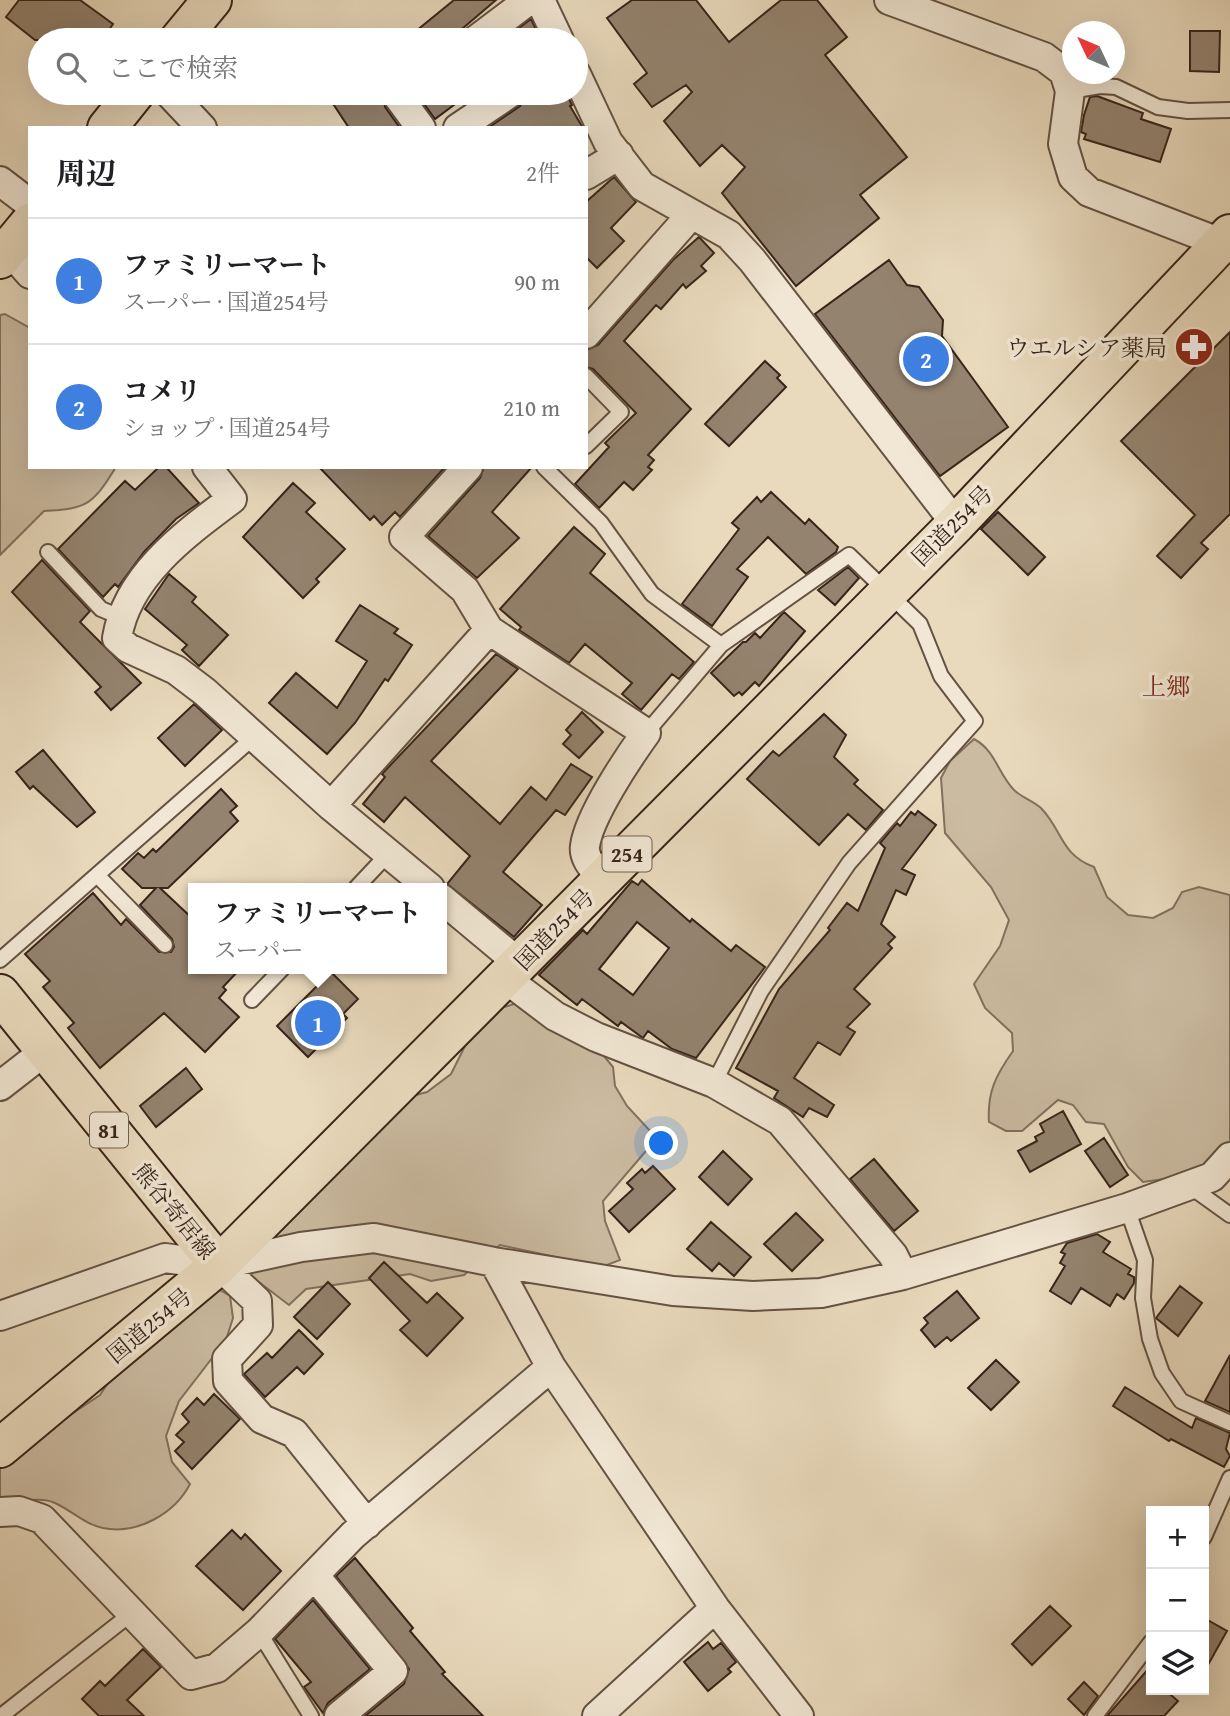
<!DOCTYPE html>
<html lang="ja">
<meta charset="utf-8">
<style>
body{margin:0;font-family:"Gentium Book Plus","Noto Serif JP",serif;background:#f6f6f6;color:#202124}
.controls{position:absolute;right:21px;bottom:21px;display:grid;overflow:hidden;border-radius:0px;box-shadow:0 7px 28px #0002}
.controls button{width:63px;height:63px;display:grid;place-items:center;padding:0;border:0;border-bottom:2px solid #e0e0e0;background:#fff;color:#202124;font:35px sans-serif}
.compass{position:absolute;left:1062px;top:21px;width:63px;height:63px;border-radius:50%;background:#fff;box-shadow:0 7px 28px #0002;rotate:314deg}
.you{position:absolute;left:662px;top:1144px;width:24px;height:24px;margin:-18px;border:5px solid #fff;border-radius:50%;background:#1a73e8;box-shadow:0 0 0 10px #1a73e833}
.badge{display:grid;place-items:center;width:46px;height:46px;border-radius:50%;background:#8f2418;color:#fff;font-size:23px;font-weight:700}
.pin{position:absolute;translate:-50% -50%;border:4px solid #fff;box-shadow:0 2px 7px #0006}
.popup{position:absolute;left:188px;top:883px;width:259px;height:91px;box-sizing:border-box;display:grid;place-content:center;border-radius:0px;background:#fff;filter:drop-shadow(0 2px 5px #0005);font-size:23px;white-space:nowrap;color:#757577}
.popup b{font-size:26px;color:#202124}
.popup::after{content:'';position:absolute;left:50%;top:100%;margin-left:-14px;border:14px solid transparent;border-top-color:#fff}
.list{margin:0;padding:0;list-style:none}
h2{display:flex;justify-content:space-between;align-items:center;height:91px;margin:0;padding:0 28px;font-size:30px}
h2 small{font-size:23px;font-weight:400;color:#757577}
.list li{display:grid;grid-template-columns:46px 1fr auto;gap:21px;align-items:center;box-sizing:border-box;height:126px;padding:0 28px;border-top:2px solid #e0e0e0}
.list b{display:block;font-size:26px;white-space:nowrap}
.list p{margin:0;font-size:23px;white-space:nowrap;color:#757577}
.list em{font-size:23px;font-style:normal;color:#757577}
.icon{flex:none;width:38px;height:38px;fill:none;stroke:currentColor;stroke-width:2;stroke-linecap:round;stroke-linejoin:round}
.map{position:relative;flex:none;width:1230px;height:1716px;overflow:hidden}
.search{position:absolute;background:#fff;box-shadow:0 7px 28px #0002;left:28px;top:28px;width:560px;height:77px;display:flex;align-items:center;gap:18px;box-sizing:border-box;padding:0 24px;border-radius:38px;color:#757577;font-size:26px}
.panel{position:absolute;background:#fff;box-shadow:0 7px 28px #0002;left:28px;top:126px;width:560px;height:343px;border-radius:0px}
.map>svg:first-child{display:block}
.green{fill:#cbbba1;stroke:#82705e;stroke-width:2}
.building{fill:#94836f;stroke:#38241a;stroke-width:2;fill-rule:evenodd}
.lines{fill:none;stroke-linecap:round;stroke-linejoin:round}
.service-casing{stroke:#645243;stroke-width:18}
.minor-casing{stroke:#645243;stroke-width:32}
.primary-casing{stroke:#38241a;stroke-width:42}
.trunk-casing{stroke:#38241a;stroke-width:42}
.service{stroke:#f1e7d4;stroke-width:14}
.minor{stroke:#f1e7d4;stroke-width:28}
.primary{stroke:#e9dabd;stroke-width:38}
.trunk{stroke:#e9dabd;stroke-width:38}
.labels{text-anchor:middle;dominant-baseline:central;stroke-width:7;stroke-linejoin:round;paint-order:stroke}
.shield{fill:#f1e7d4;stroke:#705e52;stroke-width:2}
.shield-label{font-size:21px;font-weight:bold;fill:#38241a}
.poi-label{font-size:23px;fill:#38241a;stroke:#f1e7d4;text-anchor:end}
.street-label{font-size:23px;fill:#38241a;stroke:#f1e7d4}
.neighbourhood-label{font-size:24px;fill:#7a1f14;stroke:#f1e7d4}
</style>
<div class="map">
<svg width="1230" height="1716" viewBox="0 0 1230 1716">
<rect width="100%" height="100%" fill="#e9dabd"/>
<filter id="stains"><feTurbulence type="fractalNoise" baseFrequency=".00286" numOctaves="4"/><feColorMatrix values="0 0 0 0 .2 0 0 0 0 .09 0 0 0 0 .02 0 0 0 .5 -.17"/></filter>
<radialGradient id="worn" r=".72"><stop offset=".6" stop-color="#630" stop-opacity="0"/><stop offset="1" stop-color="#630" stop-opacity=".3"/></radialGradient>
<path class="green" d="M5 314 30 328V467H116C93 504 88 509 44 511L0 555V315Z
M974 739C996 751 997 772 1014 790 1021 797 1033 801 1041 808 1063 831 1060 854 1094 867L1107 897 1128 915 1153 918 1173 908 1182 892 1199 887 1230 895V1170L1143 1182 1128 1167 1104 1124 1086 1122 1073 1105 1058 1100 1022 1131H1006L989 1122C987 1092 996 1075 1013 1051L1012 1033 985 1008 974 984 1000 946 1009 920 991 887 945 833 941 778 950 761Z
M517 1003 595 1045 613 1067 615 1086 627 1106 652 1133 646 1151 603 1201 605 1221 620 1260 602 1267 500 1245 464 1275 431 1281 410 1274 306 1289 289 1305 251 1276 265 1242 405 1098 427 1092 451 1074 469 1038 489 1012Z
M213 1286 230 1296 233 1318 226 1340 179 1401 166 1436 172 1462 190 1484C175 1513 138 1535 103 1528 84 1524 71 1510 55 1503 40 1496 16 1503 0 1502V1469L36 1438 100 1395 117 1369Z"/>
<path class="building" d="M19 0H80L113 24 102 40H35L6 17Z
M454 0H496L449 40H405Z
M632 0H696L729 42 781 0H817L847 37 825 55 907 157 860 195 879 218 796 286 722 193 745 167 722 145 700 166 664 121 692 92 686 85 652 107 634 84 647 73 607 18Z
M531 19 541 40H503Z
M1190 31H1220L1219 72 1190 71Z
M326 93H384L385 107 400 128H349Z
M424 93H470L435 119 422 101Z
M527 93H566L572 105 570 106 583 128H488L520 106Z
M1097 96 1143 113 1141 119 1171 129 1160 162 1084 139 1086 134 1081 132 1084 115 1090 97Z
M614 177 636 202 611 228 624 241 597 268 586 257V202Z
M699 237 714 253 701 266 706 271 686 288 683 284 661 309 656 305 624 341 691 409 648 455 654 460 648 467 652 470 633 490 624 482 599 508 575 484 609 447 605 443 636 413 593 369 586 367V350L598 345 673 260Z
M889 260 907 285 919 287 943 320 942 336 1008 427 940 476 815 314Z
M1230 332V514L1201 543 1208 549 1181 578 1157 556 1195 515 1121 441Z
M765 361 780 375 777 378 786 387 729 446 705 424Z
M159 467H166L199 503 176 519 144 552 118 587 115 584 103 597 58 549 125 481 135 490Z
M319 467H445L400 517 395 512 382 525 374 516 370 520Z
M484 467H532L492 512 519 538 477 578 428 536 480 478Z
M293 483 315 503 306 512 345 549 316 579 319 582 303 598 243 537Z
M771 492 805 524 809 519 838 547 836 552 806 574 768 537 737 569 748 577 712 626 682 604 739 529 732 523 757 497 761 502Z
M998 512 1045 557 1028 575 981 529Z
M574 527 605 554 590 573 694 662 679 679 672 674 641 710 622 694 632 683 585 644 569 663 519 630 521 627 500 609Z
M42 560 90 611 80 622 141 683 111 710 95 692 101 687 12 592Z
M848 567 859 578 835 605 818 590Z
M169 574 196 597 192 602 228 635 199 666 182 650 187 645 145 609Z
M360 605 398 629 394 633 412 645 388 681 385 679 355 723 327 754 269 703 296 673 337 708 367 661 336 641Z
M784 612 805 631 759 686 755 682 742 695 739 692 734 696 711 673 743 642H746L755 633 760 638Z
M496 654 518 669 431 761 500 824 531 787 546 800 571 764 592 777 565 815 556 810 503 872 542 905 514 937 447 884 470 856 405 797 384 822 363 804 385 777 382 774Z
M194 704 222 730 185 766 158 738Z
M582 712 603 732 579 758 563 744 571 735 566 730Z
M824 714 846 735 834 757 858 780 854 784 883 810 866 830 848 814 819 845 747 779 773 751 779 756Z
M43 750 95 812 77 827 33 786 30 789 16 772Z
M221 789 237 806 230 812 238 821 168 888H160L194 920V969H240L223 987 226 990 219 998 239 1017 205 1052 164 1013 100 1068 68 1028 74 1023 43 987 50 981 25 954 93 893 121 925 126 919 159 952H171L174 947 172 939 140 905 156 888H142L122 869 138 853 144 858 153 849 156 852Z
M918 811 936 825 902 869 915 875 906 895 896 890 881 924 895 937 888 944 892 948 854 989 870 1004 847 1027 855 1032 840 1055 818 1042 794 1078 834 1105 827 1117 809 1108 803 1117 774 1098 778 1091 736 1068 779 989 830 930 828 928 847 903 858 911 885 848 880 843 897 823 900 826 911 812 915 815Z
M642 880 690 922 692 919 731 951 736 945 765 967 696 1058 672 1049 648 1031 643 1038 621 1022 618 1026 582 999 577 1005 539 975 583 930 587 934 632 881 638 885ZM637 922 669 948 633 995 599 969Z
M331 972 358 999 343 1014 347 1018 308 1057 277 1026Z
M186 1068 202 1089 156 1127 140 1106Z
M1063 1111 1081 1144 1030 1172 1018 1151 1037 1141 1035 1137 1044 1132 1040 1124Z
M1104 1138 1128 1175 1110 1187 1085 1151Z
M723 1151 752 1179 728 1205 699 1177Z
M874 1159 918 1211 894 1231 850 1179Z
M653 1166 675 1189 629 1232 609 1211 633 1189 627 1183 642 1169 645 1173Z
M796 1213 823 1240 792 1271 764 1244Z
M711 1222 751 1257 734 1276 719 1263 712 1271 687 1249Z
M1097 1234 1110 1242 1103 1252 1131 1269 1128 1274 1134 1277V1283L1124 1299 1117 1294 1110 1306 1081 1288 1071 1304 1050 1291 1065 1266 1060 1263 1065 1254 1061 1252 1067 1243Z
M384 1262 427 1303 437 1293 463 1318 427 1356 400 1330 410 1321 369 1278Z
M328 1282 350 1304 317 1339 294 1317Z
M1180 1286 1202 1303 1178 1336 1156 1318Z
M957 1291 979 1318 951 1341 947 1337 935 1347 921 1330 928 1323 924 1318Z
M299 1330 323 1354 304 1374 297 1367 265 1397 244 1374 267 1353 272 1358Z
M1230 1355V1412L1205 1401Z
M996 1360 1019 1382 991 1410 968 1388Z
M1125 1387 1192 1428 1196 1418 1230 1433 1226 1449 1230 1456 1224 1467 1171 1439 1169 1441 1113 1406Z
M214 1394 240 1419 192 1469 175 1451 184 1442 176 1435 189 1422 182 1414 197 1398 204 1405Z
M232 1530 241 1539 245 1534 281 1571 243 1610 196 1566Z
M355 1558 413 1628 410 1631 445 1672 442 1674 483 1716H365L404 1684 409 1669 336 1576Z
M313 1600 370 1669 328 1703 323 1713 304 1687 311 1682 275 1639Z
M1050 1606 1071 1626 1032 1665 1012 1644Z
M1204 1618 1227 1631 1204 1672Z
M708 1642 713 1649 721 1643 736 1662 728 1669 731 1672 708 1691 684 1662Z
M143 1649 161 1667 127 1700 144 1716H99L82 1699 100 1681 105 1686Z
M1151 1666V1690H1165L1178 1701 1164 1716H1107Z
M1084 1682 1098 1696 1084 1715 1068 1699Z"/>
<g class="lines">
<g class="service-casing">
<path id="service" d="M1070 91 1100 86 1116 87 1158 107 1188 111 1230 110
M586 376 621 412 586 446
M544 467 601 523 652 594 721 645
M48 552 101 609 120 617
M646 733 721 645 849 555 920 624 941 676 975 721 849 863 761 991 714 1083
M97 875 165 945
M356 888 388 854
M0 960 254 737
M252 1000 282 969
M1191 1187 1230 1215
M1127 1208 1145 1260 1143 1298 1150 1339 1162 1373 1181 1401 1230 1423
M1204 1537 1230 1478
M259 1632 311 1716
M1 1716 132 1613
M1095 1716 1151 1642"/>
</g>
<g class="minor-casing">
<path id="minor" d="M540 0 559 40
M889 0 1044 57 1064 72 1070 91 1063 144 1073 177 1089 192 1221 243
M476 40 529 0
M576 74 608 142 642 186 729 235 752 260 956 524
M169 93 202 128
M407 93 399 98 421 128
M458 128 510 93
M586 175 619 155
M0 181 30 204
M8 249 30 274
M586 334 690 216
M207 467 232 499C185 534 127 576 117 638L128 648 176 670 205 692 331 806 430 888
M468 467 404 537 465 590 489 630 646 733C628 758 589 816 585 846 583 859 595 870 602 879
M331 806 489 630
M442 899 520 964
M506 979 555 1016 596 1037 714 1083 780 1121 893 1255 903 1275
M0 1086 45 1051
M494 1262 551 1367 715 1608 799 1716
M219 1265 257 1301 258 1325 227 1359 228 1381 262 1419 294 1433 367 1524
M0 1316 165 1258 219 1265 301 1247 374 1238 494 1262 673 1291 753 1296 821 1293 903 1275 1127 1208 1212 1177 1230 1157
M0 1512 19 1511 42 1519 191 1675 217 1668 259 1632 353 1535 551 1367
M314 1575 393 1671 339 1716
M597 1716 715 1608"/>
</g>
<g class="primary-casing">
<path id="primary" d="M179 40 212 0
M107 128 135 93
M0 259 30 223
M0 994 219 1265"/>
</g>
<g class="trunk-casing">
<path id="trunk" d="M0 1448 219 1265 956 524 1230 234"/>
</g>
<use href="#service" class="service"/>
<use href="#minor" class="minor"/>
<use href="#primary" class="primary"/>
<use href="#trunk" class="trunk"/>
</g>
<defs>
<g id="pharmacy-disc" transform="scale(2.0125)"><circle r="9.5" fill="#8f2418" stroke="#f1e7d4"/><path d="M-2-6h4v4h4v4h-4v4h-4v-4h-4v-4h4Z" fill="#fff"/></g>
</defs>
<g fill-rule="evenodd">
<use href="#pharmacy-disc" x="1194" y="347"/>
</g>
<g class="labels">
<g class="shield">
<rect x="602.5" y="836.5" width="49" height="35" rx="5"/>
<rect x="90" y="1112.5" width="38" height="35" rx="5"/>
</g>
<g class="shield-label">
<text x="627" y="854">254</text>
<text x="109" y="1130">81</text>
</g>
<g class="poi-label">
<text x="1167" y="347">ウエルシア薬局</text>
</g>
<g class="street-label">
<text transform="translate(952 525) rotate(-45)">国道254号</text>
<text transform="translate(554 929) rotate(-46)">国道254号</text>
<text transform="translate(175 1211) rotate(51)">熊谷寄居線</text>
<text transform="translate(149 1325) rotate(-40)">国道254号</text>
</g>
<g class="neighbourhood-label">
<text x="1166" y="686">上郷</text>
</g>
</g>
<rect width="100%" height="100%" filter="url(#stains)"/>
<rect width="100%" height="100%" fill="url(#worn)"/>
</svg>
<div class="controls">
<button>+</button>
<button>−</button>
<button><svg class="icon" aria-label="layers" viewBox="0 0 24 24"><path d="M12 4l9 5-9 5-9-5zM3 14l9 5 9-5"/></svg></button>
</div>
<svg class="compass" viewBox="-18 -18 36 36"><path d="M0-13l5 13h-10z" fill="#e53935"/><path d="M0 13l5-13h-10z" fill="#757577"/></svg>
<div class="you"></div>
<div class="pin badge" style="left:318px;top:1023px;background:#3f7fe0">1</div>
<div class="popup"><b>ファミリーマート</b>スーパー</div>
<div class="pin badge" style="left:926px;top:359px;background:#3f7fe0">2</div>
<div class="search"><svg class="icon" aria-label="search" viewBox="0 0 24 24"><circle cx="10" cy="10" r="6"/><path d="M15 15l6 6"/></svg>ここで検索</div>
<section class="panel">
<h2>周辺<small>2件</small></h2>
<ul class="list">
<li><span class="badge" style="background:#3f7fe0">1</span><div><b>ファミリーマート</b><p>スーパー · 国道254号</p></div><em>90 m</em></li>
<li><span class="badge" style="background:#3f7fe0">2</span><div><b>コメリ</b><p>ショップ · 国道254号</p></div><em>210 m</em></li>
</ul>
</section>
</div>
